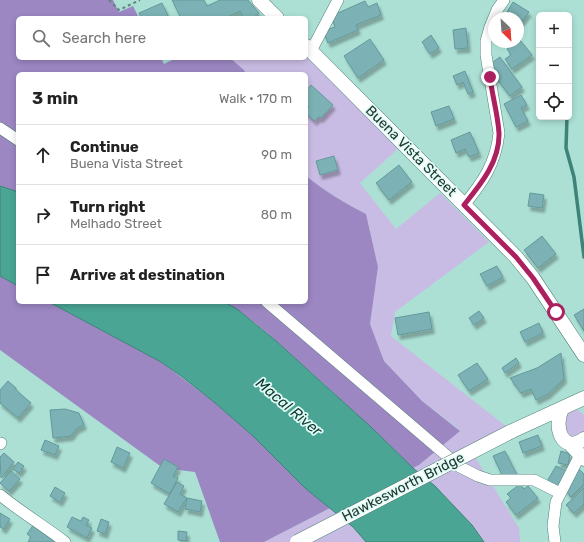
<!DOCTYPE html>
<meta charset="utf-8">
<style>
body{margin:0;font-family:Rubik,sans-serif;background:#f2f2f2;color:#222}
.controls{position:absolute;right:12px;top:12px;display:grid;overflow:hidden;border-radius:6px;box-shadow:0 2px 6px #0003}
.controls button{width:36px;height:36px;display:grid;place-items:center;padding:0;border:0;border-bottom:1px solid #e0e0e0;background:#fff;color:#222;font:20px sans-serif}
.compass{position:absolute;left:488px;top:12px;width:36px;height:36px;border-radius:50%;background:#fff;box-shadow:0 2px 6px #0003;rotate:155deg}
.stop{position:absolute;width:12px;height:12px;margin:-9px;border:3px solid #ad205f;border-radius:50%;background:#fff}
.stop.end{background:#ad205f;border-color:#fff;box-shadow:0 1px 4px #0008}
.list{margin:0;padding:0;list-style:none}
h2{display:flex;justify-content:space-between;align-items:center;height:52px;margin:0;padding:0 16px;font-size:17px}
h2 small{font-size:13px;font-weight:400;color:#767676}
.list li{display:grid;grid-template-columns:26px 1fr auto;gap:12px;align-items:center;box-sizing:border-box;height:60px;padding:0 16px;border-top:1px solid #e0e0e0}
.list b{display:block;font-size:15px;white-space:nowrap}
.list p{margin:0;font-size:13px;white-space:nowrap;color:#767676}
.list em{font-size:13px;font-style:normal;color:#767676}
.icon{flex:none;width:22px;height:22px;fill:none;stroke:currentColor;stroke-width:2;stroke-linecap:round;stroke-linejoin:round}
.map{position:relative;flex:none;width:584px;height:542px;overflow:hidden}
.search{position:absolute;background:#fff;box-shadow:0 2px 6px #0003;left:16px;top:16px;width:292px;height:44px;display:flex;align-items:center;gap:10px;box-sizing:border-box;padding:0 14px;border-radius:6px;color:#767676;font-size:15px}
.panel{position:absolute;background:#fff;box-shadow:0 2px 6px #0003;left:16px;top:72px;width:292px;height:232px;border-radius:6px}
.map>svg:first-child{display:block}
.green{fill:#c9bce4}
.forest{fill:#9c87c3}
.water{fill:#4aa595;stroke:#3d8377}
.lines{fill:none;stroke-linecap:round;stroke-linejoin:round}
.stream{stroke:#3d8377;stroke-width:3.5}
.building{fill:#7cb2b5;stroke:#63999b;filter:url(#shadow)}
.minor-casing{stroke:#4d7f75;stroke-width:12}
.major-casing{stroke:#4d7f75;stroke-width:15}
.path{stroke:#60837c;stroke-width:2;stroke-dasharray:3 3;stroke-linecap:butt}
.minor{stroke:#fff;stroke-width:11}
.major{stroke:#fff;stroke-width:14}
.major-bridge-casing{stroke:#4d7f75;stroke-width:15;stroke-linecap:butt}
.major-bridge{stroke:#fff;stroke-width:14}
.route{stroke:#ad205f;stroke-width:5}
.labels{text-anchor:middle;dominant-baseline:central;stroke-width:3.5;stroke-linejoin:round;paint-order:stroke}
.street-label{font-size:14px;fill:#203531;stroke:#e1fbf5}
.water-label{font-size:15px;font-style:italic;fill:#0c3730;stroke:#e1fbf5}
</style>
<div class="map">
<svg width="584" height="542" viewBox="0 0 584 542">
<defs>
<filter id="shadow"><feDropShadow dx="2.5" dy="4.5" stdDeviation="1" flood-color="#0004"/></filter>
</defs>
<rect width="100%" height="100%" fill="#ace0d5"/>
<path class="green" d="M306 54 398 149 360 183 396 229 440 193 489 242 395 312 391 336 507 427 475 457 519 528 520 542H484C464 514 440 490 413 468L419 465 460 430 422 401 384 361 370 324 378 267 366 214C344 203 325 191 306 176V74H246L244 70 230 58H306Z
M573 409 578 410 584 415V433L569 439 557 420Z
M330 508 353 527 366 542H264Z"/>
<path class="forest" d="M0 0H113L119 12 133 6 139 18H18V58H161L164 64 176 58H230L244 70 246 74H18V192L2 187 0 186Z
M306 176C325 191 344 203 366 214L378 267 370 324 384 361 422 401 460 431 419 465 413 468C375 431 336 394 296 359 274 339 251 317 224 302H306Z
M0 276 18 286V302H49L161 362 214 402 253 436 305 488 330 508 264 542H220L195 472 163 468 0 350Z"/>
<path class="water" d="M0 186 18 192V286L0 276Z
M49 302H224L237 309 276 341 371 427 413 468 435 486 472 525 484 542H366L353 527 305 488 253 436 214 402 181 376 161 362Z"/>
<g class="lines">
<path class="stream" d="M567 117 566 148 574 177 584 257"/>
</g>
<path class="building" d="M172 0H204L207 6 220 0H248L259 13 253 18H243L240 11 226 18H181Z
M365 1 368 7 377 3 381 15 356 25 358 30 328 43 323 31 335 27 331 16Z
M513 2 529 12 521 22 518 20V18H516L507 12Z
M162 3 169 18H141L139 13Z
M466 28 468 48 455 49 453 30Z
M431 35 439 48 430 54 422 42Z
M370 39 384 60 358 78 344 56Z
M520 40 532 55 512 69 505 59 511 55 507 49Z
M500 57 522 87 510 96 487 66Z
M465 71 473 92 468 94 463 82 457 85 453 76Z
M311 85 333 105 321 118 319 117 314 121 306 113V110L309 107 306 104V91Z
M521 95 527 105 521 108 528 121 516 127 504 104Z
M449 106 454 119 436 126 431 112Z
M470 132 479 153 469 157 465 149 456 153 451 140Z
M334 156 338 170 320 175 316 161Z
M399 165 412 182 389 200 376 183Z
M530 193 544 195 542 208 528 206Z
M542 236 556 254 538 268 524 250Z
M497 266 503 277 487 286 480 274Z
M584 309V331L574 315Z
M479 311 484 318 474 325 469 318Z
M429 312 432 329 398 335 395 318Z
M539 323 543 333 525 342 520 332Z
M561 353 564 379 548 394 536 400 531 389 521 393 510 378 537 368Z
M516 358 519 363 505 373 502 368Z
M477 363 488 379 469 391 458 375Z
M8 381 16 388V390L31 403 18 418 0 403V390Z
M65 409 79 413 84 425 76 429 71 436 53 438 50 410Z
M538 435 542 446 523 453 519 442Z
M45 440 59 446 55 455 41 450Z
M117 447 130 453 123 468 111 462Z
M505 451 517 475H502L493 456Z
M561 451 570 454 568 465 558 463Z
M4 453 14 462 1 478 0 457Z
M164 459 178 467 173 476 178 478 170 494 151 483Z
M18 462 24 466 19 473 13 469Z
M556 466 567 471 557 488 546 483Z
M578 468 584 474V484L571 497 564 488Z
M11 471 20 479 9 491 0 483Z
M177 482 184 486 180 494 187 498 178 512 164 504Z
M520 484 524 489 528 486 538 498 516 515 506 502 511 498 507 494Z
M55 487 65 493 60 502 50 496Z
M584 488V504L574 513 566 505Z
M187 498 202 501 200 512 185 509Z
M0 513 10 519 4 529 0 527Z
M72 517 81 521 83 517 89 520 86 525 92 528 87 538 67 527Z
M101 519 109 522 105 534 97 531Z
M34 524 59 542H28L31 537 27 534Z
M178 531 187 532 186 541 178 540Z"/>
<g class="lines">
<g class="minor-casing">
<path id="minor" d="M311 51 338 0
M0 128 18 140
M464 205C483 182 496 163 499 133L486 55V41L490 27 497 10 504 0
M267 302 460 467 478 476 490 480H534L560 493
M0 444 1 443
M0 495C21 512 44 526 65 542
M555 542 553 526 556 502 580 455"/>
</g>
<g class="major-casing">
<path id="major" d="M259 0 277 18
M306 46 516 257 533 278 584 355
M562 409C553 426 562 455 584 439
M510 432 584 398
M569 443 584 459"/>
</g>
<path class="path" d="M109 0 119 10 140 0"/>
<use href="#minor" class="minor"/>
<use href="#major" class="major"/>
<g class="major-bridge-casing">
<path id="major-bridge" d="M297 542 510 432"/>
</g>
<use href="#major-bridge" class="major-bridge"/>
</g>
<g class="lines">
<path class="route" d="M490 77C492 95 498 115 499 133 500 161 481 184 464 205L516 257 533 278 556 312"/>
</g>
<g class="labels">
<g class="street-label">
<text transform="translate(411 151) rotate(45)">Buena Vista Street</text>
<text transform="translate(403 487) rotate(-27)">Hawkesworth Bridge</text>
</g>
<g class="water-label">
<text transform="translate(289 407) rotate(40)">Macal River</text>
</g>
</g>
</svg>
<div class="controls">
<button>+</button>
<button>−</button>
<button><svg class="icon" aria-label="locate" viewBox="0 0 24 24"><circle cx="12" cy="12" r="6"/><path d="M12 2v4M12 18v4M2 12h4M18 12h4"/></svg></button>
</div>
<svg class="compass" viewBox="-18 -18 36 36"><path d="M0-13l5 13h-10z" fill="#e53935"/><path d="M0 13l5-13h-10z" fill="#767676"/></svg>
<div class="stop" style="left:556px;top:312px"></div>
<div class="stop end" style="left:490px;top:77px"></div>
<div class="search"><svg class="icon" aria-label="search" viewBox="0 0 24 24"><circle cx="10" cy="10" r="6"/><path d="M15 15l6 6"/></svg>Search here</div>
<section class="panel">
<h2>3 min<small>Walk · 170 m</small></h2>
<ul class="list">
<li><svg class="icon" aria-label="ahead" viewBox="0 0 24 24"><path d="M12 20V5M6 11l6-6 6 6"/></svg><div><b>Continue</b><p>Buena Vista Street</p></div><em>90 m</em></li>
<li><svg class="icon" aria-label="right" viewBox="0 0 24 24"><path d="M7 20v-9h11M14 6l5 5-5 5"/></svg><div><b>Turn right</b><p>Melhado Street</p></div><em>80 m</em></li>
<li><svg class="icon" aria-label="arrive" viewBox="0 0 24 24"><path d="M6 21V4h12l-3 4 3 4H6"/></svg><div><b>Arrive at destination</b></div></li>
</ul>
</section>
</div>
